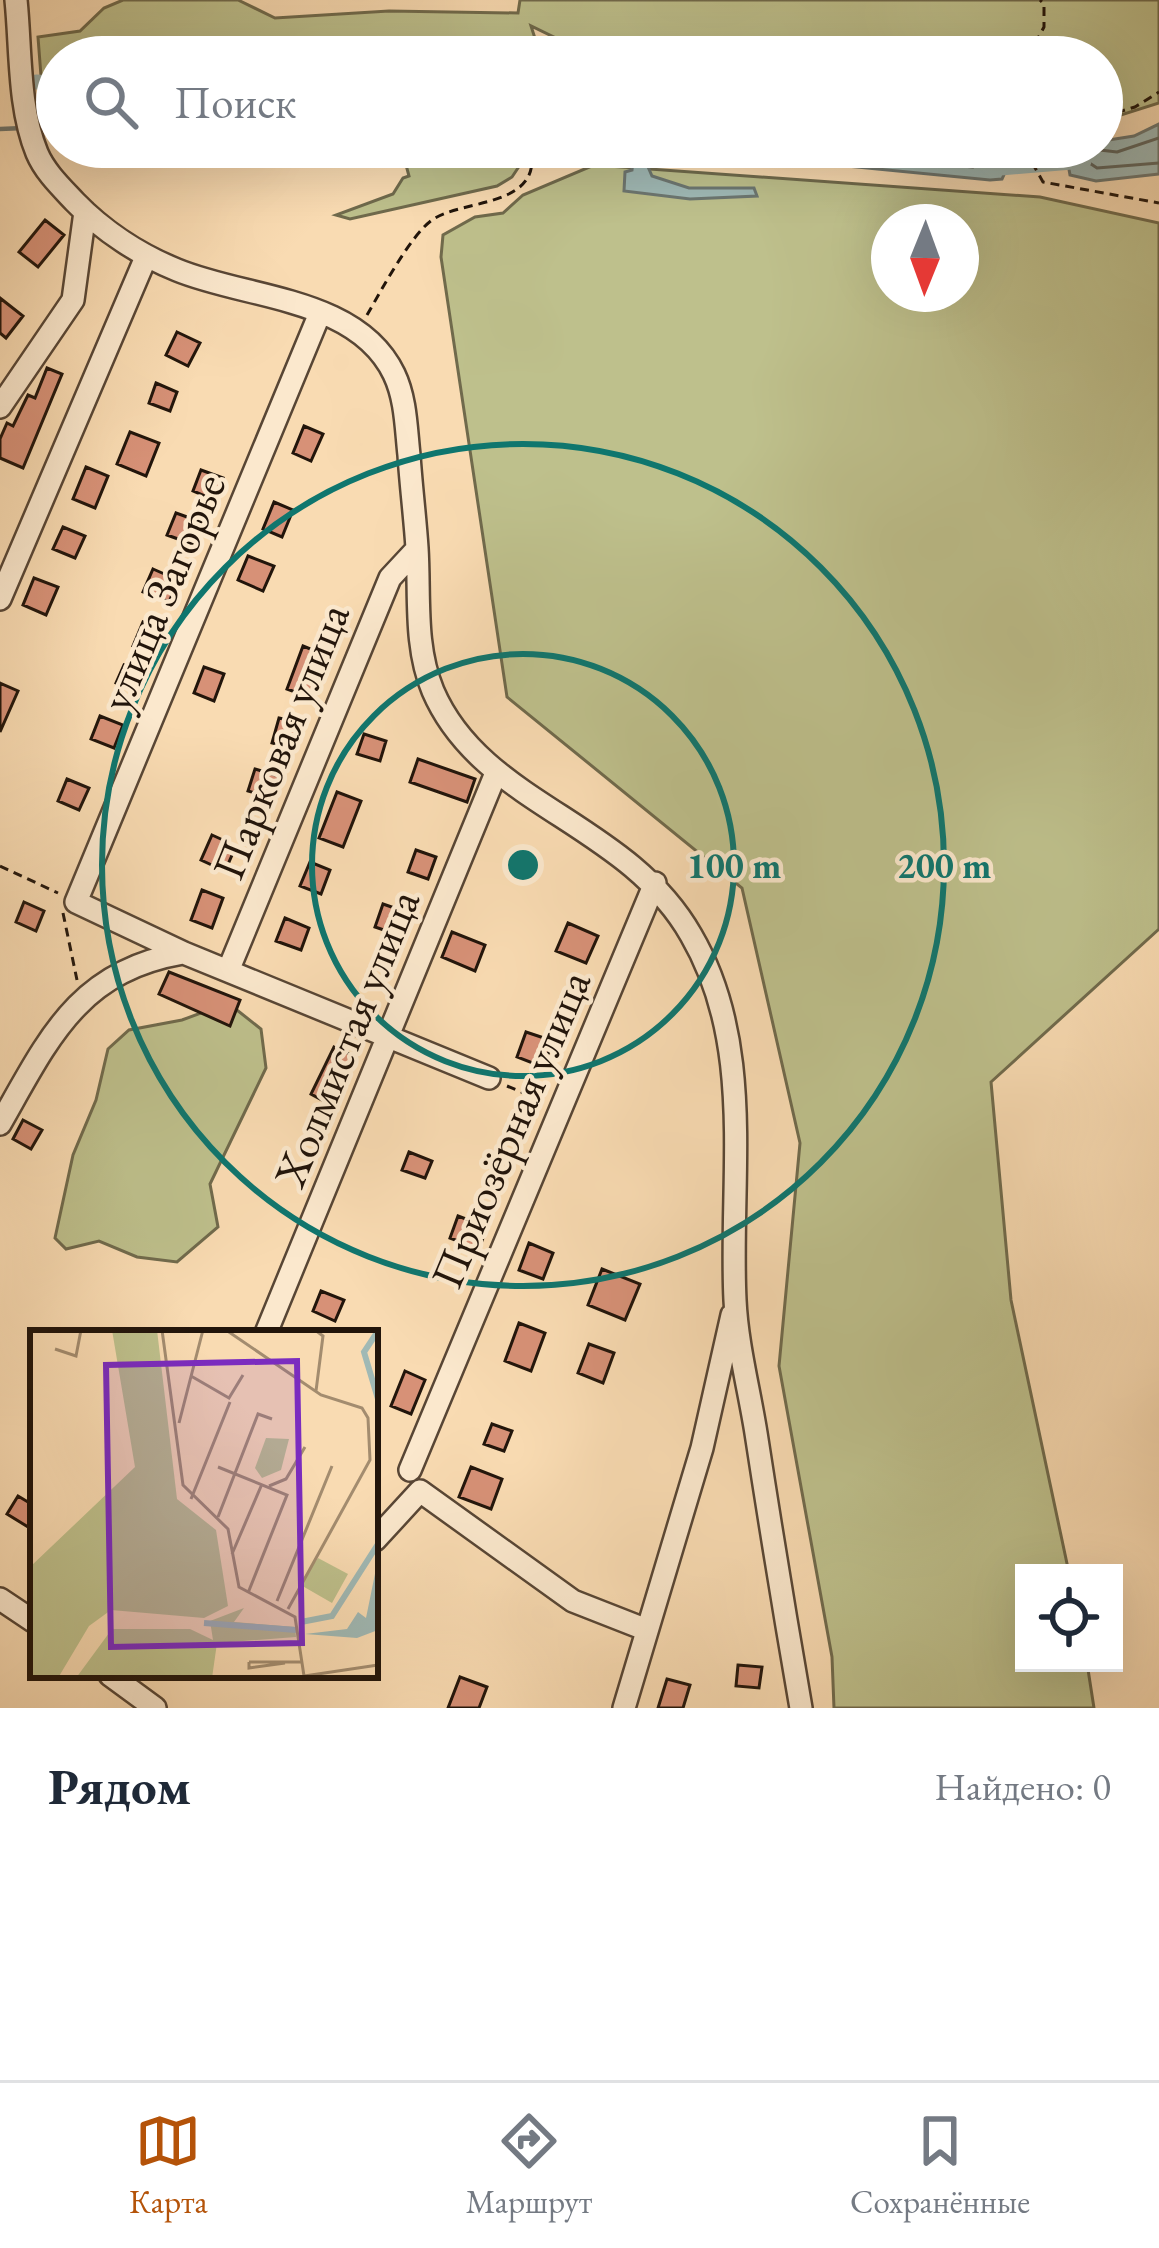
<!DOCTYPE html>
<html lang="ru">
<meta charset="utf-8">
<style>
body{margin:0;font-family:"EB Garamond",serif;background:#f2f2f3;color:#1f2937}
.controls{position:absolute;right:36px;bottom:36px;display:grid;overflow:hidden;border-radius:0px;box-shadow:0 12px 48px #0002}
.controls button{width:108px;height:108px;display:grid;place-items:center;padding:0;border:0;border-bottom:3px solid #e0e1e3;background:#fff;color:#1f2937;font:60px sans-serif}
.compass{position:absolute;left:871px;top:204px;width:108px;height:108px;border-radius:50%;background:#fff;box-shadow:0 12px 48px #0002;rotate:181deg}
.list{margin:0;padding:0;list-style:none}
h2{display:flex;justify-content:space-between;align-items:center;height:156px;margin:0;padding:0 48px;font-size:51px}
h2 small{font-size:39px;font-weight:400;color:#747a83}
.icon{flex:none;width:66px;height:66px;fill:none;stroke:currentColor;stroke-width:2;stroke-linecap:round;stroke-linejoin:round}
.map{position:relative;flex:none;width:1159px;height:1708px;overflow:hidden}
.search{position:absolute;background:#fff;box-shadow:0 12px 48px #0002;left:36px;right:36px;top:36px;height:132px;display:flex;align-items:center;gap:30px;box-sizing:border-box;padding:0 42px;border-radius:66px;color:#747a83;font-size:45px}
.sheet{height:372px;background:#fff}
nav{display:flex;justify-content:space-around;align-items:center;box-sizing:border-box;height:168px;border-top:3px solid #e0e1e3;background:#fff;font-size:33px;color:#747a83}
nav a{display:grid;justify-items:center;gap:6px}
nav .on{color:#b45309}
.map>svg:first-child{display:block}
.green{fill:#bec08c;stroke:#706a4c;stroke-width:3;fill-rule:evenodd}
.water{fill:#a0b9b5;stroke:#6e7771;stroke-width:3}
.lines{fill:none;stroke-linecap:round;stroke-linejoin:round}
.shore{stroke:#616760;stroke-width:3}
.stream{stroke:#6e7771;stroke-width:4.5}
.canal{stroke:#a0b9b5;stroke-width:15}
.building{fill:#d79177;stroke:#22150b;stroke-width:3}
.minor-casing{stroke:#584635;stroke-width:26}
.path{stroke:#22150b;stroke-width:3;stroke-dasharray:9 6;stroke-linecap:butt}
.minor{stroke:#fbe8cd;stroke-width:21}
.ring{fill:none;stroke:#0f766e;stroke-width:6}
.labels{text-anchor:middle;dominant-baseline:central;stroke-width:9;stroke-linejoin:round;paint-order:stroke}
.street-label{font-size:45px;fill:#22150b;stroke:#fbe8cd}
.inset-river{fill:none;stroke:#a0b9b5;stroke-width:6}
.inset-road{fill:none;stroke:#a38c6f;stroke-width:3}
.view{fill:#7b2cbf;fill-opacity:0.15;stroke:#7b2cbf;stroke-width:6}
.inset-edge{fill:none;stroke:#22150b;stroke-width:6}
.centre{fill:#0f766e;stroke:#fbe8cd;stroke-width:6}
.ring-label{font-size:36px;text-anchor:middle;font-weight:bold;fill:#0f766e;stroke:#fbe8cd;stroke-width:9;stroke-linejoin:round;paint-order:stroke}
</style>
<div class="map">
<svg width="1159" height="1708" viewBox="0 0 1159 1708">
<rect width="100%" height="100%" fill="#f9dbb2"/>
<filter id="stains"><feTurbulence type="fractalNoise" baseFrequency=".00167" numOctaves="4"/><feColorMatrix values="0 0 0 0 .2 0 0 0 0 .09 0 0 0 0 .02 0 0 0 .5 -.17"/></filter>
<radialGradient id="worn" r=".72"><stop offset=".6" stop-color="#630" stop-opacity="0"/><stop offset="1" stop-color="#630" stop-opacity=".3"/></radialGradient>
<path class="green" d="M123 0H238L275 18 389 11 518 13 520 0H1159V103L1102 121V57H595L531 26 541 57H57V105L43 102 38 37 80 31 104 8Z
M410 147H532L512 177 497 186 350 219 336 215 393 194 403 178 409 176 406 165Z
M594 165 1040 197 1159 223V929L991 1082 1011 1300 1069 1573H1024V1663H1087L1094 1708H834L832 1657 779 1366 800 1143 742 888 507 697 441 257 443 235 475 217 503 213 523 195ZM889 222H961V294H889Z
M228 1003 261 1029 266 1068 210 1184 218 1227 177 1262 137 1257 99 1241 66 1249 55 1238 73 1155 96 1100 108 1049 129 1030 182 1020Z"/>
<path class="water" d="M1159 124V174L1096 181 1070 175 1067 158 1080 147H1102V141L1134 136Z
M629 147H966L998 155 1007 168 1002 179 990 180 671 149 648 151 645 160 652 176 689 188H754L757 196 690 199 624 191 625 172 632 170 634 150Z"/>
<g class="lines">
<path class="shore" d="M1159 138 1117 152 1091 149 1085 160 1097 168 1159 163
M751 147 973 167 979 162 977 147"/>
<path class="stream" d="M36 128 57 130
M0 129 24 128"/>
<path class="canal" d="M36 82 57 83
M989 169 1084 161"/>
</g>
<path class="building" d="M45 220 64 235 38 267 19 252Z
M0 298 23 316 6 338 0 333Z
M177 332 200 343 188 366 166 355Z
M47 368 62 374 23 468 0 458V439L7 423 13 426 28 395 35 398Z
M156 383 177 392 170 411 149 403Z
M304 426 323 434 311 461 293 453Z
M130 432 159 443 146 476 117 464Z
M86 467 108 476 95 508 73 499Z
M201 470 223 478 214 500 193 491Z
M274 502 293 510 282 537 263 529Z
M176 513 201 522 192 544 167 535Z
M63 527 85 536 75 558 53 549Z
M248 556 274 566 263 591 238 580Z
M153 569 178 580 169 602 143 592Z
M34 578 58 587 46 615 23 605Z
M143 622 163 630 154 654 133 646Z
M303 646 328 656 312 698 287 689Z
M124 665 145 674 137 692 116 683Z
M204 667 224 674 214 701 194 693Z
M0 683 18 691 0 732Z
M100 716 123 725 114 748 91 739Z
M279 718 301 723 295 749 272 743Z
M364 734 386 741 380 761 357 754Z
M418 759 475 779 467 802 410 782Z
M255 769 279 776 273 798 248 791Z
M67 779 89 788 79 810 58 801Z
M337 792 361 801 343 847 319 838Z
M212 835 236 846 225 871 201 860Z
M416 850 436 857 428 879 408 872Z
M310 862 330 870 321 894 300 886Z
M202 890 223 898 212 928 191 920Z
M24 902 44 911 36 931 16 922Z
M383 904 406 912 399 935 375 927Z
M285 918 309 928 301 950 276 941Z
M568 923 598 936 586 963 556 951Z
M452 932 485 945 475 971 442 957Z
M169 972 240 1000 230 1026 159 994Z
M526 1032 553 1041 543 1067 517 1057Z
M334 1047 354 1056 331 1105 311 1094Z
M23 1120 42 1130 31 1149 13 1139Z
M409 1152 432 1161 425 1178 402 1170Z
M458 1216 487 1227 479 1249 450 1238Z
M529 1243 553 1253 543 1279 519 1270Z
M602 1269 640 1284 625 1320 588 1305Z
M321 1291 344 1300 335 1321 313 1311Z
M519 1323 545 1333 531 1371 505 1361Z
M589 1344 614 1353 603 1383 578 1373Z
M405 1371 425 1380 411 1414 391 1406Z
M492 1424 512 1431 504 1451 484 1444Z
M471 1467 502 1479 491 1509 459 1497Z
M18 1496 33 1505V1530L7 1514Z
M738 1665 762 1667 759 1688 736 1686Z
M460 1677 487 1687 479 1708H448Z
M667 1679 690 1685 683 1708H658Z"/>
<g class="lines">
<g class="minor-casing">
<path id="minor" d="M16 0C21 49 18 107 37 153 45 172 61 187 75 202 103 231 140 255 177 270 247 299 357 297 394 374 406 399 406 428 409 455 411 486 415 517 417 548 420 595 414 646 433 691 482 805 626 821 691 935 756 1046 729 1178 735 1300 737 1344 749 1389 756 1433 770 1524 785 1616 801 1708
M320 313 76 902 184 953 489 1078
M0 407 73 300 85 212
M0 599 146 257
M228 971 390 578 417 549
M0 1124C49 1038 78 971 183 953
M266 1333 496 773
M410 1470 655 883
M375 1540 420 1491 573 1601 647 1630
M0 1599 33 1621
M110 1675 155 1708
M624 1708 702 1448 732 1315"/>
</g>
<path class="path" d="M1028 57 1044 27V4L1040 0
M1102 117 1135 107 1159 92
M1034 147V166L1043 182 1159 203
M367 315C381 291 410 236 432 220 461 200 532 207 532 160L516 147
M0 866 58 893
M63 913 77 980
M507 1086 543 1101"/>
<use href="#minor" class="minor"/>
</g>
<g class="ring">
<circle cx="523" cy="865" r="211"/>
<circle cx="523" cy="865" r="421"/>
</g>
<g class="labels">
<g class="street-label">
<text transform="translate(162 592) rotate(-67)">улица Загорье</text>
<text transform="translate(280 741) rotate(-68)">Парковая улица</text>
<text transform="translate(346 1038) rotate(-68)">Холмистая улица</text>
<text transform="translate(510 1129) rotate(-67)">Приозёрная улица</text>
</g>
</g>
<g transform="translate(30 1330)">
<rect width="348" height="348" fill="#f9dbb2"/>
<path d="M82 0H127L147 169 186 200 198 276 174 288 81 280 59 296 28 348H0V237L105 137ZM236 108 259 109 251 140 232 148 225 138ZM288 228 318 244 302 273 269 254ZM214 278 204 292 265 297 266 307 187 313 182 348H46L82 299H160L183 310 180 291Z" fill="#bec08c"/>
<path d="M348 229V300L327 308 275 304 317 299 328 282 336 288Z" fill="#a0b9b5"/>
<path class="inset-river" d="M348 1 334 22 348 69M271 292 302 286 348 214M174 293 266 300"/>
<path class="inset-road" d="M132 0 153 155 198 199 209 257 265 287 274 346M196 0 291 65 332 78 338 88 340 130 258 279M285 0 293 6 286 61M25 19 46 26 51 0M161 46 199 68 213 45M149 93 173 0M188 137 257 165 218 263M239 156 256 149 275 117M161 169 200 72M188 187 228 84 242 89M202 224 232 154M247 271 302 136M219 332H272M219 332V338L255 333M261 348 348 335"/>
<path class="view" d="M267 31 272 313 81 317 76 35Z"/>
<rect width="348" height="348" class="inset-edge"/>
</g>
<circle cx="523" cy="865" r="18" class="centre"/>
<g class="ring-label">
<text x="734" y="878">100 m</text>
<text x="944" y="878">200 m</text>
</g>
<rect width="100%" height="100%" filter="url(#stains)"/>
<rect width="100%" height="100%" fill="url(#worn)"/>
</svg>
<div class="controls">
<button><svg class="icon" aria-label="locate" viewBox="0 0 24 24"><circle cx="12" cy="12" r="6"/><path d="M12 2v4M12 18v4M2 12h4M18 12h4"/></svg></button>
</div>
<svg class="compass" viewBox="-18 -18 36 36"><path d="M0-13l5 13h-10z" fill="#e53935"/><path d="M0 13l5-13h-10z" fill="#747a83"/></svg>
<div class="search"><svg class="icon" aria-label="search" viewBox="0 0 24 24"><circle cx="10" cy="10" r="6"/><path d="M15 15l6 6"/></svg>Поиск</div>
</div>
<section class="sheet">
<h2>Рядом<small>Найдено: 0</small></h2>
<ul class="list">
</ul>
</section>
<nav>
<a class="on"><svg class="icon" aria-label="map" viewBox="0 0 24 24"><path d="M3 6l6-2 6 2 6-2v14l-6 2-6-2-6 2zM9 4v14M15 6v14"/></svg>Карта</a>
<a><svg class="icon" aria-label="directions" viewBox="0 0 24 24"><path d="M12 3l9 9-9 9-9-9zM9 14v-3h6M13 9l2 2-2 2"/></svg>Маршрут</a>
<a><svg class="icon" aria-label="saved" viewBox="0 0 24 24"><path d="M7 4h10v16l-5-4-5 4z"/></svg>Сохранённые</a>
</nav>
